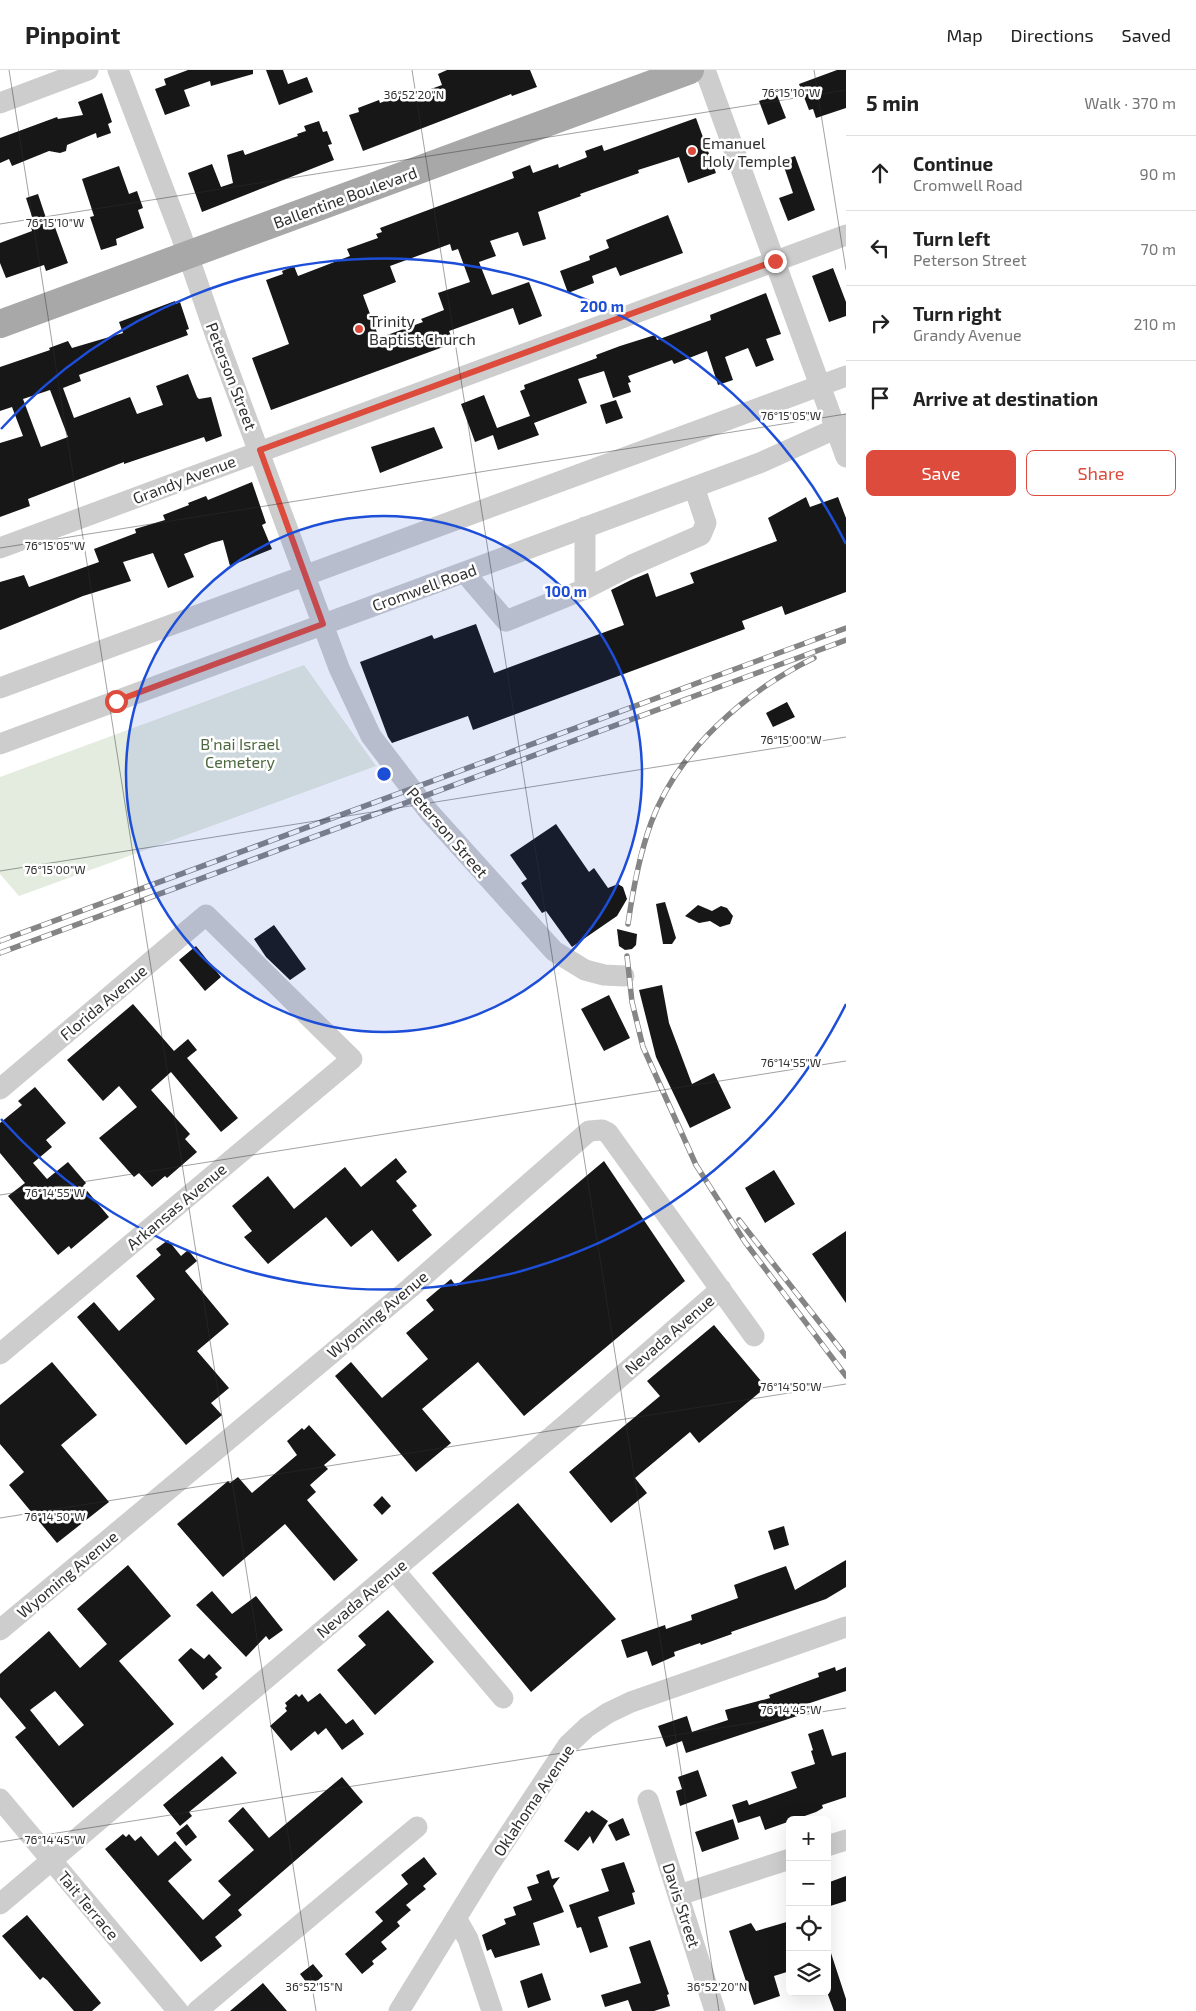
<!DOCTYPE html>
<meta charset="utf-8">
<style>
body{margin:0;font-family:"Exo 2",sans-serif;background:#f2f2f2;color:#222}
.controls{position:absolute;right:15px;bottom:15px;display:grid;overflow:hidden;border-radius:8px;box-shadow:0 5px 20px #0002}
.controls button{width:45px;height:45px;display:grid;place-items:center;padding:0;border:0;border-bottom:1px solid #e0e0e0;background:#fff;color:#222;font:25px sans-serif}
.stop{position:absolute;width:15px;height:15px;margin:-11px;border:4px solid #dc4b3c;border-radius:50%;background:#fff}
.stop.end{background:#dc4b3c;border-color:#fff;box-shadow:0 1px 5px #0008}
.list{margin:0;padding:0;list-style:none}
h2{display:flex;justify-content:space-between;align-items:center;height:65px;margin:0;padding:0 20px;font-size:21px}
h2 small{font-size:16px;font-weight:400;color:#767676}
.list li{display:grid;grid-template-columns:32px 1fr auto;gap:15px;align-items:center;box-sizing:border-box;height:75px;padding:0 20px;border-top:1px solid #e0e0e0}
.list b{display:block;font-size:19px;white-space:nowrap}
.list p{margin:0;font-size:16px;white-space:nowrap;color:#767676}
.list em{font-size:16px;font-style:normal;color:#767676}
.actions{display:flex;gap:10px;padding:15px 20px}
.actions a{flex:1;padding:11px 0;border:1px solid #dc4b3c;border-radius:8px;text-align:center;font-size:18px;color:#dc4b3c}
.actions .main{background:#dc4b3c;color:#fff}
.icon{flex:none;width:28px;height:28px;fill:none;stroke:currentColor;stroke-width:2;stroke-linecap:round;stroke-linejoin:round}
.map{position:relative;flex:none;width:846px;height:1941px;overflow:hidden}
header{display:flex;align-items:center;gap:30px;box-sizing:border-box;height:70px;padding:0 25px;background:#fff;border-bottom:1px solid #e0e0e0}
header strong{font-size:24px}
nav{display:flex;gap:28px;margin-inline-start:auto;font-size:18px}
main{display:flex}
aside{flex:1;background:#fff}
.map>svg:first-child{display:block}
.green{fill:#e4ecdf}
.building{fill:#171717;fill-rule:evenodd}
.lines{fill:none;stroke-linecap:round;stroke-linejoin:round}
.minor{stroke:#cdcdcd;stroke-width:21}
.major{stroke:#a8a8a8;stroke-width:28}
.rail-casing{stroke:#858585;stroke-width:5.5}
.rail{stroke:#fff;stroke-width:4;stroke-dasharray:11;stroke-linecap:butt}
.route{stroke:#dc4b3c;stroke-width:6}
.ticks{fill:none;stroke:#303030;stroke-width:1;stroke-opacity:0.45}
.ring{fill:none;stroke:#1d4ed8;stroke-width:2.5}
.poi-dot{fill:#dc4b3c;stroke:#fff;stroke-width:2}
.labels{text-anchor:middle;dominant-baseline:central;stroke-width:5;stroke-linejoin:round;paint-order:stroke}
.poi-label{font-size:16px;fill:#303030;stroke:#fff;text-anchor:start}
.street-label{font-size:16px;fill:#303030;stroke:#fff}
.park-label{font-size:16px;fill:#4c693f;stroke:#fff}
.ticks-label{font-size:12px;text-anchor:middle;fill:#303030;stroke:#fff;stroke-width:5;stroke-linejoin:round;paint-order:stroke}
.centre{fill:#1d4ed8;stroke:#fff;stroke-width:2.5}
.ring-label{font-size:15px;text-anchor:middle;font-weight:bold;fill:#1d4ed8;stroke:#fff;stroke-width:5;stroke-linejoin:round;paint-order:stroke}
</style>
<header>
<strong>Pinpoint</strong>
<nav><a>Map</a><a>Directions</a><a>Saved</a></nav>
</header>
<main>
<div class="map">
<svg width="846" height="1941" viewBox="0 0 846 1941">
<rect width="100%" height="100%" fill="#fff"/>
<path class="green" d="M304 595 376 696 19 826 0 804V707Z"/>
<path class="building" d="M188 0H253V4L211 16 210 11 184 20 190 36 165 45 155 19 166 15 164 9Z
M266 0H283L288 14 307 7 313 22 279 35Z
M447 0H530L537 17 512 26 511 24 363 81 349 45 359 42 358 38 379 30 380 33 415 19 417 24 442 15 438 4Z
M837 0H846V38L816 48 813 39 809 40 799 14Z
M102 23 112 52 108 54 111 63 97 68 96 63 67 75 66 81 60 83 49 81 12 96 9 89 0 93V68L57 47 58 49 83 45 78 32Z
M777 25 786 48 768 55 759 31Z
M696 48 716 103 688 113 679 87 638 100 639 103 580 124 581 126 538 142 546 169 523 176 518 162 490 171 496 186 479 192 492 225 529 212 542 246 519 255 513 238 449 261 454 273 271 340 252 288 289 274 266 210 283 204 282 201 294 196 298 206 350 186 347 179 378 168 376 164 382 162 380 158 514 108 512 102 530 95 533 103 558 94 559 98 585 88 587 87 585 81 602 75 604 81ZM450 174 452 181 458 179 470 212 438 223 444 240 421 249 423 252 379 268 363 225 396 212 390 196Z
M319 51 323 62 327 61 332 74 328 75 334 90 202 142 188 103 212 94 221 117 233 113 227 85 243 80 245 85 298 66 297 64 306 61 304 56Z
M795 86 815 140 788 151 779 128 793 123 782 91Z
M119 96 129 124 137 121 143 138 138 140 144 158 116 169 117 175 101 180 90 147 94 146 82 109Z
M38 124 47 151 52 149 68 193 46 201 44 195 6 208 0 193V173L32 161 31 157 35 156 26 128Z
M668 145 683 183 620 206 616 197 592 206 594 213 568 223 560 201 590 190 589 186 609 178 606 170Z
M833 198 846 232V246L829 252 812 206Z
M766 223 781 264 766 269 774 290 756 297 748 278 725 287 733 310 718 315 707 281 674 294 672 290 628 306 631 312 628 313 631 322 613 328 604 301 578 309 587 333 534 353 539 365 498 380 493 365 475 372 461 334 484 325 497 358 530 346 520 321 525 319 524 315 597 288 596 285 620 276 655 265 657 270 711 250 710 245Z
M175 231 176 234 180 232 189 259 186 260 188 265 79 305 81 311 63 318 74 348 130 327 137 344 163 335 156 316 188 304 197 327 199 329 211 327 222 366 206 372 204 367 124 394V392L28 429 30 436 0 447V373L23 366 12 337 0 341V297L50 280 49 278 68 271 72 278 123 263 119 252ZM50 320 68 367 41 377 23 329Z
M616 330 623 348 606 354 600 335Z
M434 357 443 378 380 403 371 377Z
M252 412 266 453 262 455 272 479 230 496 223 470 212 473 184 484 194 507 168 518 153 483 123 492 131 511 83 526 0 560V512L24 505 29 517 99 492 94 479 136 463 135 459 165 450 163 445 189 435 188 433 206 426 208 430Z
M806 427 810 437 838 427 846 448V522L785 545 782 536 742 551 745 559 473 660 468 646 392 673 388 667 360 592 432 565 434 569 476 554 494 603 624 555 611 520 631 510 648 503 656 527 694 513 690 503 777 471 768 448Z
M787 632 795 647 773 657 766 643Z
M556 754 589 802 594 798 608 818 618 814 623 817 627 829 617 846 572 877 546 841 542 843 521 813 527 809 510 785Z
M665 832 676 868 672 874H663L656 834Z
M698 835 712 841 721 836 727 838 733 846 730 854 720 857 710 851 699 853 685 846Z
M274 855 306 899 290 910 266 887 254 869Z
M617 859 637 864 636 875 632 879 625 880 619 876Z
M196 876 221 907 205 921 179 890Z
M662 915 669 953 692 1014 714 1003 731 1038 690 1058 656 987 639 920Z
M609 925 630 968 604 981 581 939Z
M133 934 174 981 188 969 197 980 187 988 238 1048 221 1062 171 1002 151 1020 190 1064 185 1069 197 1082 167 1108 165 1106 152 1117 139 1103 134 1107 99 1068 137 1037 119 1016 103 1031 67 990Z
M35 1017 66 1053 46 1070 52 1077 33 1093 47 1109 68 1092 86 1113 83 1116 109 1147 71 1179 69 1176 58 1185 8 1126 25 1113 0 1083V1053L22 1035 18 1031Z
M396 1088 407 1102 396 1111 417 1136 412 1140 432 1165 398 1192 372 1160 351 1177 326 1147 268 1194 244 1167 252 1161 232 1136 268 1106 294 1139 345 1097 361 1117Z
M604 1091 685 1211 524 1346 478 1292 422 1339 451 1373 416 1402 335 1306 351 1292 382 1328 428 1289 406 1263 434 1240 426 1230 451 1209 456 1216Z
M774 1100 795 1134 765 1153 745 1118Z
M846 1161V1233L812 1184Z
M168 1170 181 1186 188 1180 197 1191 185 1201 229 1254 197 1281 229 1318 211 1333 222 1345 186 1375 77 1247 94 1232 119 1261 155 1229 136 1206 161 1185 156 1179Z
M714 1255 766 1317 699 1373 690 1362 635 1408 647 1423 611 1453 569 1402 660 1326 647 1311Z
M52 1292 97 1345 61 1375 109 1432 57 1473 9 1415 24 1402 0 1374V1335Z
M309 1355 336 1385 324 1395 328 1399 310 1415 316 1422 307 1430 358 1490 334 1511 285 1454 223 1507 177 1454 228 1411 230 1413 238 1407 252 1423 297 1385 287 1371 302 1358 304 1360Z
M382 1426 391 1436 382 1445 373 1435Z
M518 1433 616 1549 531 1622 432 1503Z
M784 1456 789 1475 774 1480 768 1461Z
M846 1490V1517L826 1529 731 1562 732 1564 701 1575 700 1573 674 1582 675 1586 652 1596 647 1581 627 1588 621 1570 665 1555 666 1559 692 1550 691 1545 738 1528 734 1515 786 1496 795 1520Z
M128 1495 171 1546 119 1591 174 1654 73 1738 15 1667 26 1658 0 1627V1604L49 1561 80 1598 107 1574 77 1539ZM55 1621 84 1655 59 1676 30 1640Z
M212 1521 232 1544 256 1526 283 1560 269 1570 266 1566 246 1587 196 1535Z
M388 1540 434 1592 375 1645 337 1600 366 1575 358 1566Z
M191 1578 204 1589 209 1584 222 1598 215 1604 218 1607 203 1620 178 1590Z
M835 1597 836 1601 846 1597V1621L807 1634 809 1642 686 1683 682 1671 666 1677 658 1656 687 1646 692 1662 728 1650 725 1640 770 1628 769 1625 819 1607 818 1603Z
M320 1623 346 1654 353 1649 364 1664 342 1680 326 1658 318 1665 315 1661 291 1681 270 1656 287 1641 285 1638 287 1636 285 1633 296 1624 299 1627 302 1624 308 1632Z
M823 1659 832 1686 846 1682V1727L822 1735 823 1738 816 1742 765 1760 760 1746 738 1753 732 1735 747 1730 749 1735 797 1718 791 1702 815 1694 811 1681 813 1680 808 1664Z
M222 1686 237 1703 189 1742 192 1746 180 1756 163 1735Z
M698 1700 707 1726 680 1736 676 1721 682 1719 678 1707Z
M342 1707 363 1732 238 1840 242 1845 215 1867 222 1876 201 1892 105 1779 123 1764 126 1767 129 1764 135 1771 141 1766 158 1786 175 1771 192 1790 168 1811 203 1850 231 1825 218 1811 254 1780 228 1751 243 1737 269 1768Z
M592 1740 608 1751 593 1774 590 1766 578 1781 564 1771 586 1741 589 1743Z
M623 1748 630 1765 616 1771 608 1755Z
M733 1749 739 1769 702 1782 695 1762Z
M187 1754 197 1767 186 1776 176 1763Z
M424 1787 437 1804 423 1816 426 1819 406 1835 411 1840 397 1852 400 1856 381 1872 387 1879 372 1891 374 1894 362 1904 345 1884 383 1851 375 1842 408 1814 401 1805Z
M624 1792 635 1822 632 1823 635 1834 598 1847 608 1877 590 1883 581 1857 577 1858 569 1835 609 1821 601 1799Z
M549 1800 552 1809 560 1807 553 1816 564 1842 533 1853 540 1875 495 1888 491 1879 487 1881 482 1865 506 1854 504 1849 516 1845 513 1837 532 1830 527 1817 539 1813 536 1805Z
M846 1806V1831L827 1837V1813Z
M27 1845 101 1933 92 1941H74L47 1910 43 1907 40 1910 2 1866Z
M790 1851V1901L774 1906 780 1926 754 1935 729 1861 751 1853 756 1861Z
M650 1870 669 1924 667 1925 670 1936 654 1941H632L628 1930 605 1937 601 1925 641 1913 629 1877Z
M830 1880 846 1929V1941H834L827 1922V1881Z
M313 1894 323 1906 310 1917 300 1904Z
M542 1903 551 1930 528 1938 520 1911Z
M263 1913 287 1941H230Z"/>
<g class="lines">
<path class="minor" d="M118 0 181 165 217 269 339 598 371 666 429 742 554 881 585 900 604 905 624 906
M705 0 846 387
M0 33 88 0
M0 478 846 165
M464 502 506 551 585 519V457
M585 519 632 495 701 465 706 453 694 417
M0 618 846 306
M0 674 762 392 846 354
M0 1019 206 845 352 989 0 1284
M394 1500 503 1628
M0 1560 410 1218 589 1061 602 1060 608 1063 754 1266
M0 1729 178 1941
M648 1730 715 1941
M827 1776 846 1770
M679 1825 790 1789
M0 1834 571 1350 721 1219
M456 1848 468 1869 492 1941
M197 1941 417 1757
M399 1941 487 1798 568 1675 587 1657 608 1643 631 1632 846 1557"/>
<path class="major" d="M0 254 690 0"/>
<g class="rail-casing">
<path id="rail" d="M628 854C633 819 639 786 651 753 678 680 746 621 814 588
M0 871 846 558
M0 883 846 570
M627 886 632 932 643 977 696 1095 745 1172 846 1306
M739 1150 846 1286"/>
</g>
<use href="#rail" class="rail"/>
</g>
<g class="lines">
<path class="route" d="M116 631 323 554 260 380 775 191"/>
</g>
<path class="ticks" d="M9 0 316 1941M412 0 719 1941M814 0 846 200M0 154 846 20M0 478 846 344M0 801 846 667M0 1125 846 991M0 1448 846 1314M0 1772 846 1638"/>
<circle cx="384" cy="704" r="258" fill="#1d4ed8" fill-opacity=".12"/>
<g class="ring">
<circle cx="384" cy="704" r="258"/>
<path d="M846 934A516 516 0 0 1 1 1049M1 359A516 516 0 0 1 846 474"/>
</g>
<g class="poi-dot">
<circle cx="692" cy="81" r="5"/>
<circle cx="359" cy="259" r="5"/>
</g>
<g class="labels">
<g class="poi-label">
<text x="702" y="72">Emanuel<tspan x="702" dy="18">Holy Temple</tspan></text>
<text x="369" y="250">Trinity<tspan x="369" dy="18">Baptist Church</tspan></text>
</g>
<g class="street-label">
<text transform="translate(345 127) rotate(-20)">Ballentine Boulevard</text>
<text transform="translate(232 306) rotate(69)">Peterson Street</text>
<text transform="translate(184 409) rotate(-21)">Grandy Avenue</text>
<text transform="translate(424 517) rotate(-20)">Cromwell Road</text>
<text transform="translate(448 762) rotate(49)">Peterson Street</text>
<text transform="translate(103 932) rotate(-40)">Florida Avenue</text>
<text transform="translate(176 1136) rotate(-40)">Arkansas Avenue</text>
<text transform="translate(377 1244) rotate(-40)">Wyoming Avenue</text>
<text transform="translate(669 1264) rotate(-41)">Nevada Avenue</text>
<text transform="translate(67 1504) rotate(-40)">Wyoming Avenue</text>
<text transform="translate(361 1528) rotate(-40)">Nevada Avenue</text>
<text transform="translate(533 1730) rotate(-56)">Oklahoma Avenue</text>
<text transform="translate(89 1835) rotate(50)">Tait Terrace</text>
<text transform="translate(682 1835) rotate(72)">Davis Street</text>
</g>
<g class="park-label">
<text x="240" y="673">B’nai Israel<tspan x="240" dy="18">Cemetery</tspan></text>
</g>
</g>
<g class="ticks-label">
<text x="791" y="27">76°15'10"W</text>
<text x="414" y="29">36°52'20"N</text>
<text x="55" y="157">76°15'10"W</text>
<text x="791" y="350">76°15'05"W</text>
<text x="55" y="480">76°15'05"W</text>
<text x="791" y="674">76°15'00"W</text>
<text x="55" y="804">76°15'00"W</text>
<text x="791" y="997">76°14'55"W</text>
<text x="55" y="1127">76°14'55"W</text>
<text x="791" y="1321">76°14'50"W</text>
<text x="55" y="1451">76°14'50"W</text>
<text x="791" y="1644">76°14'45"W</text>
<text x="55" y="1774">76°14'45"W</text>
<text x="314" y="1921">36°52'15"N</text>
<text x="717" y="1921">36°52'20"N</text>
</g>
<circle cx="384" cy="704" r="8" class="centre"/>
<g class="ring-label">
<text x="602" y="242">200 m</text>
<text x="566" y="527">100 m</text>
</g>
</svg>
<div class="controls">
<button>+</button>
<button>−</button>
<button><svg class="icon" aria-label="locate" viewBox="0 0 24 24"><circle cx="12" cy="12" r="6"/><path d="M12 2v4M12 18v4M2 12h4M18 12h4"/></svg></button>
<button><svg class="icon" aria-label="layers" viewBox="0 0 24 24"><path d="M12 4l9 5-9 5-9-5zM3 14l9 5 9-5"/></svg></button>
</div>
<div class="stop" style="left:116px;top:631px"></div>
<div class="stop end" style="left:775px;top:191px"></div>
</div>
<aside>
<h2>5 min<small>Walk · 370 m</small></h2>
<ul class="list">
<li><svg class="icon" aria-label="ahead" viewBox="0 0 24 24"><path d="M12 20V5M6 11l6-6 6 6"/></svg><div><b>Continue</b><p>Cromwell Road</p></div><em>90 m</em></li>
<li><svg class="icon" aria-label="left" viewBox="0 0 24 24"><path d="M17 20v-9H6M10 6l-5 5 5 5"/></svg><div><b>Turn left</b><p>Peterson Street</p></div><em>70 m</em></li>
<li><svg class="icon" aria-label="right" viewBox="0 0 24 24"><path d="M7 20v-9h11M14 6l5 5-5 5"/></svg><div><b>Turn right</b><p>Grandy Avenue</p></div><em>210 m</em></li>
<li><svg class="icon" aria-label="arrive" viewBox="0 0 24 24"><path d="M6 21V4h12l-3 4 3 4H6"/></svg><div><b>Arrive at destination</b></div></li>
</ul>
<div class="actions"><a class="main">Save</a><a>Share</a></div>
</aside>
</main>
